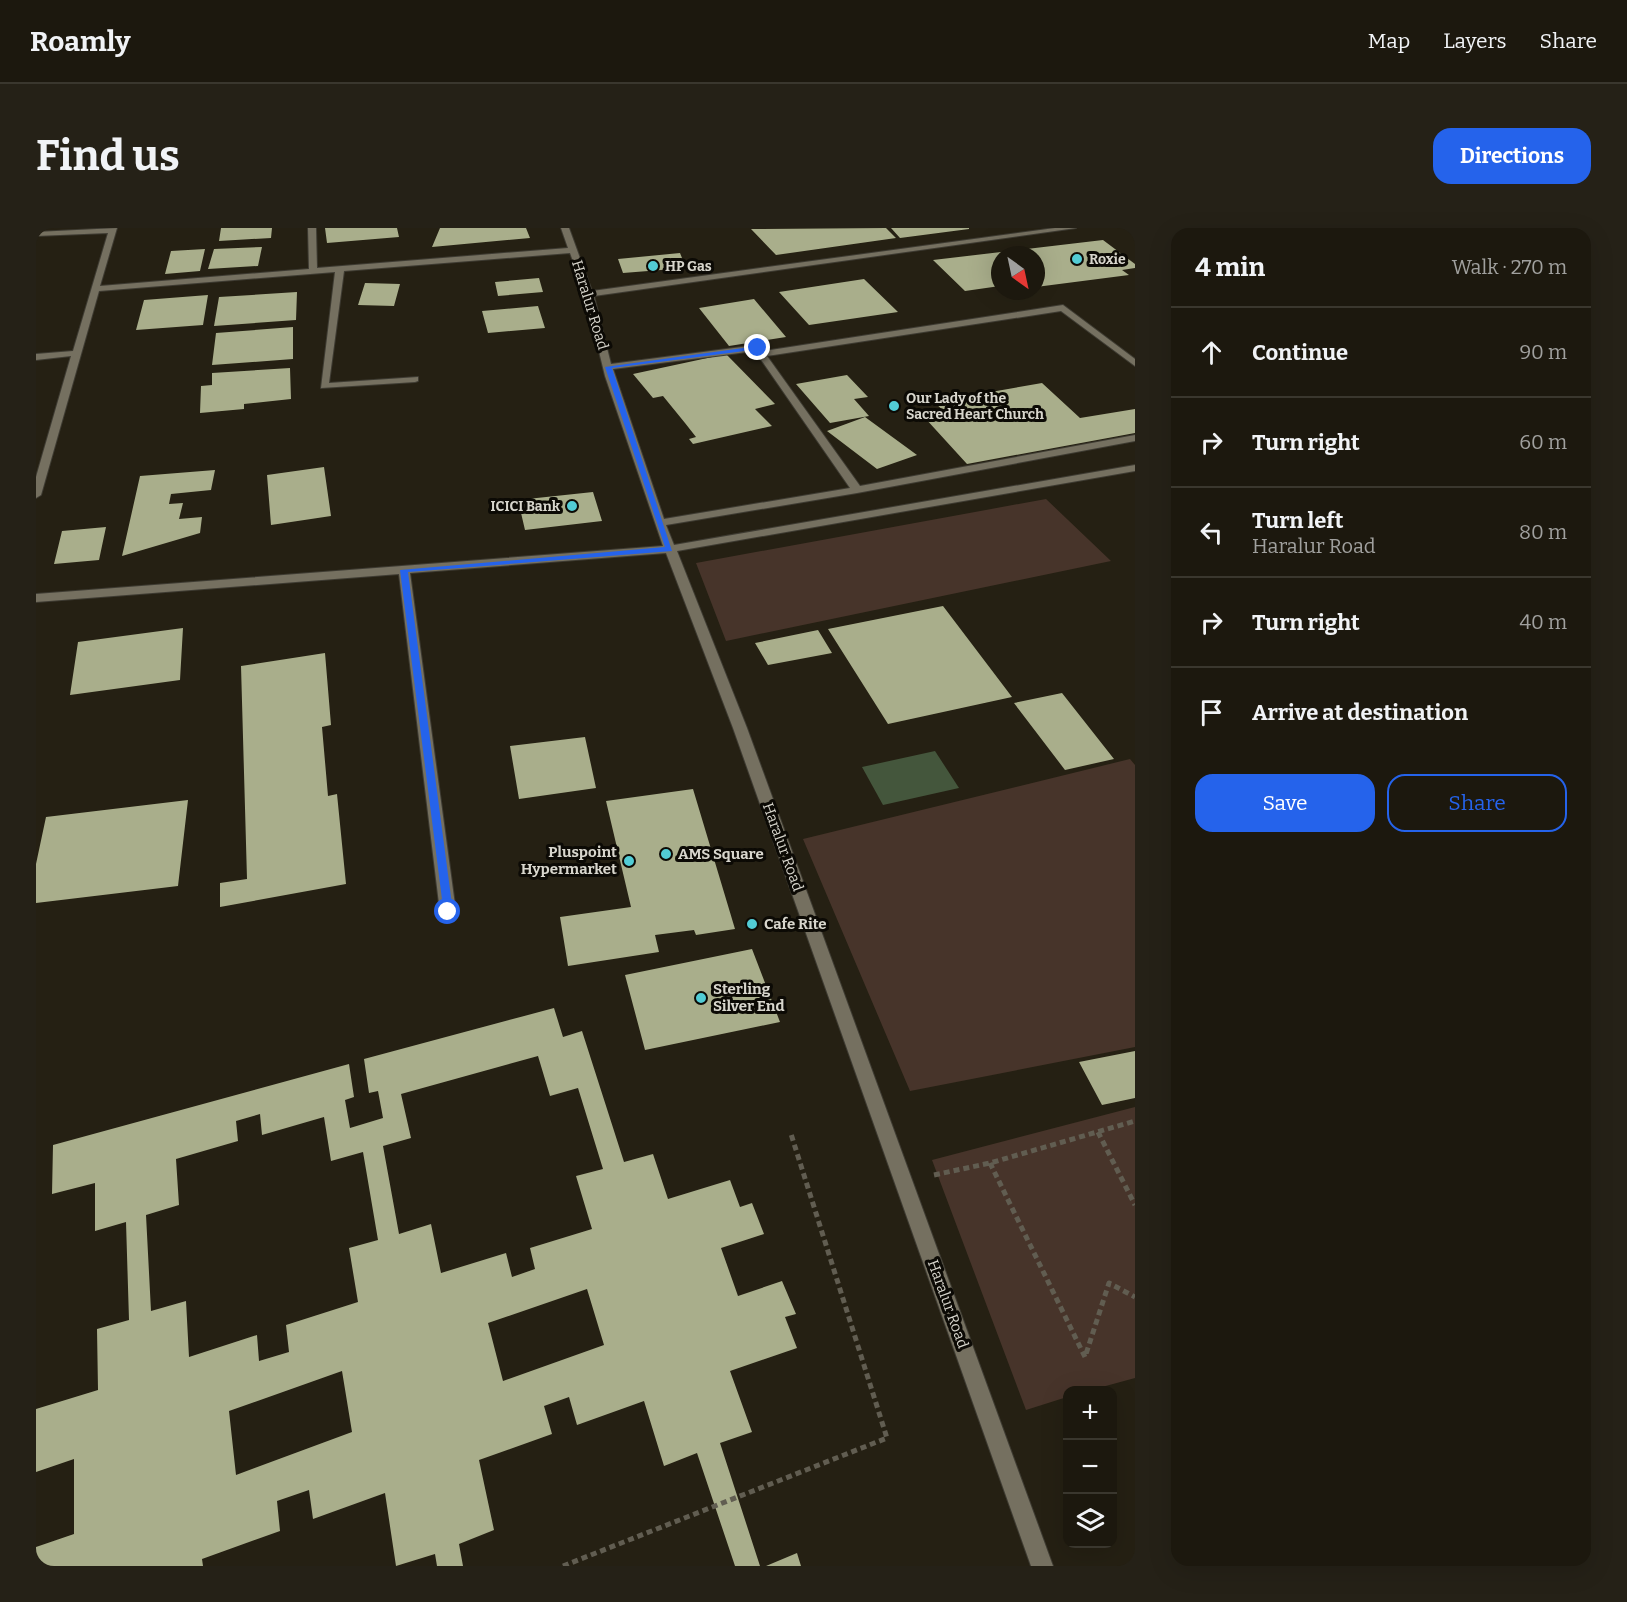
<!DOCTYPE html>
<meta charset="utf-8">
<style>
body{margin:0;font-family:Bitter,serif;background:#252117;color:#f1f3f6}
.controls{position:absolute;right:18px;bottom:18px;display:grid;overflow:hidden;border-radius:12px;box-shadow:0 6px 24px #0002}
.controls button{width:54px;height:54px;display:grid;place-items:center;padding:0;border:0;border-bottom:2px solid #3a372e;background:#1c180e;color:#f1f3f6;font:30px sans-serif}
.compass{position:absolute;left:955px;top:18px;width:54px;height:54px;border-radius:50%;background:#1c180e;box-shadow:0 6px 24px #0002;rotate:147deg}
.stop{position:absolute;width:18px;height:18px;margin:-14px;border:4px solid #2563eb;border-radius:50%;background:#fff}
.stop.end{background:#2563eb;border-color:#fff;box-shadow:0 2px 6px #0008}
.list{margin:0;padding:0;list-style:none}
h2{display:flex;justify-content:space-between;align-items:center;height:78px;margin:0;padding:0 24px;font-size:26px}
h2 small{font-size:20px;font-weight:400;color:#a0a09e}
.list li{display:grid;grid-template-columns:39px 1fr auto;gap:18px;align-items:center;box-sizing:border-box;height:90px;padding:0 24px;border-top:2px solid #3a372e}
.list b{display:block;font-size:22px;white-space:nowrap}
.list p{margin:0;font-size:20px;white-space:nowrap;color:#a0a09e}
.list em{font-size:20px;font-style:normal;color:#a0a09e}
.actions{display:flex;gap:12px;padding:18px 24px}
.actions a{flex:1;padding:14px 0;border:2px solid #2563eb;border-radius:18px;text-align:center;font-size:21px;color:#2563eb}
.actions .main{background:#2563eb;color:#fff}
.icon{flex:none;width:33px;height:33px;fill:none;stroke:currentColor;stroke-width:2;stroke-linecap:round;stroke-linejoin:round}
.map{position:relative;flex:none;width:1099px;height:1338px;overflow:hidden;border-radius:18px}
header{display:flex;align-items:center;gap:36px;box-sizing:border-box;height:84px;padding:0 30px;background:#1c180e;border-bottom:2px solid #3a372e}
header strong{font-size:28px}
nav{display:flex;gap:33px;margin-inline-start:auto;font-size:21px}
.intro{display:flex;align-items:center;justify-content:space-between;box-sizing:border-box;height:144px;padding:0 36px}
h1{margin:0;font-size:42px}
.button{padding:15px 27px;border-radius:18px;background:#2563eb;color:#fff;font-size:21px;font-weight:700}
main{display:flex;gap:36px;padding:0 36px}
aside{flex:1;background:#1c180e;border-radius:18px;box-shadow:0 6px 24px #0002}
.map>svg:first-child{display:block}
.green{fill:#47342a}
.water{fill:#44563c}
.building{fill:#a9ae8b;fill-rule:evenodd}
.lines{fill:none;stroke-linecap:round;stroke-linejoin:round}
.minor-casing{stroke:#3e3b32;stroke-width:2}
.path{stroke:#615d51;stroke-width:5;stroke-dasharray:6 4;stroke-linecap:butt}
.minor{fill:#757060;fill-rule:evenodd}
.route{fill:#2563eb}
.poi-dot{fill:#52ccd5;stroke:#0c0a05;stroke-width:2}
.labels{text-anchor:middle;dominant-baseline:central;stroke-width:6;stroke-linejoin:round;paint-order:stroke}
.far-poi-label{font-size:14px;font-weight:bold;fill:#d8d6cd;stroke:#0c0a05;text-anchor:start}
.street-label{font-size:15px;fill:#d8d6cd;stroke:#0c0a05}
.poi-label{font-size:15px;font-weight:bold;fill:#d8d6cd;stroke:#0c0a05;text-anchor:start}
</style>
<header>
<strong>Roamly</strong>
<nav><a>Map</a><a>Layers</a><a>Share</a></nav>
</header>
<div class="intro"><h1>Find us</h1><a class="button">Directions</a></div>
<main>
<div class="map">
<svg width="1099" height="1338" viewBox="0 0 1099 1338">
<rect width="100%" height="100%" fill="#252013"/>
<path class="green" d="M1010 271 1075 333 690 413 660 335Z
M1094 531 1099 537V819L874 863 767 611Z
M1099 879V1150L1055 1162H1032L1031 1169 990 1182 896 932Z"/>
<path class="water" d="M899 523 923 560 847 577 826 539Z"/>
<path class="building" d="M185 0H236L235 10 183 13Z
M289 0H361L363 9 291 15Z
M404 0H490L494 10 396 19Z
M850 0 860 10 740 27 715 1Z
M855 0H933V1L864 10Z
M1067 12 1099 36V40L1086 42 1093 47 1000 59V27H964V58L929 63 897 32Z
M226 19 222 38 172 41 178 21Z
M169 21 164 43 129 46 135 23Z
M644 25 650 40 587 45 582 31Z
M503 50 507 64 462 68 459 54Z
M828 51 862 84 773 97 743 64Z
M329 55 364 56 358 78 322 77Z
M261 64 260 92 178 98 183 69Z
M172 67 167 97 100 102 108 72Z
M718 71 750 109 693 118 663 80Z
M502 78 509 100 452 105 446 83Z
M257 99V131L176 137 180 105Z
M690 126 739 176 719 181 736 198 657 216 653 211 660 209 649 195 627 168 617 170 597 146Z
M254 140 255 171 208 176V181L164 185 165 158 176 157V145Z
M811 147 832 169 818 171 833 188 794 195 760 156Z
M1006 155 1044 190 1099 181V205L931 236 889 190 911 186 898 174Z
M829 189 881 227 841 241 791 203Z
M288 239 295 288 235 297 231 247Z
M179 242 175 262 135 266 133 276 147 275 143 291 166 289 164 305 86 328 104 248Z
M557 264 566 293 489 302 482 272Z
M70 299 63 332 18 336 26 303Z
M907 378 976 469 852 496 792 401Z
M147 400 144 452 34 467 42 414Z
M782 402 796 425 732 437 719 415Z
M289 425 295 497 286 499 292 568 301 566 310 656 184 679V655L211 651 205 438Z
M1026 465 1078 531 1029 542 978 475Z
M549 509 560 560 483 571 474 518Z
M657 561 699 701 660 707 658 702 619 707 623 724 532 738 524 689 595 679 570 573Z
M152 572 142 658 0 675V636L10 589Z
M716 721 744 794 609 822 589 747Z
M518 780 527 809 546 803 588 934 617 926 632 971 694 952 704 979 716 975 728 1006 685 1020 702 1068 746 1053 760 1086 749 1089 761 1120 694 1143 716 1204 684 1215 724 1338H699L661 1225 628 1238 608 1173 541 1197 533 1169 508 1178 516 1206 443 1232 458 1302 423 1316 427 1338H401L399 1326 360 1338 349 1265 277 1291 273 1262 241 1273 244 1303 166 1331 167 1338H0V1319L38 1306V1231L0 1244V1181L62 1162 61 1101 93 1092 90 994 59 1003V955L16 966 17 917 313 836 318 869 309 872 314 900 347 890 342 863 333 865 328 831ZM502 828 514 868 542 860 567 941 540 948 556 1001 494 1020 499 1041 476 1049 470 1025 405 1045 395 996 363 1006 347 918 375 910 365 866ZM224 886 226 907 288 889 295 933 327 924 342 1012 313 1020 322 1074 250 1097 253 1124 223 1133 221 1107 153 1129 150 1073 115 1083 110 987 143 977 140 931 202 913 200 893ZM551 1061 568 1117 467 1153 452 1095ZM306 1143 316 1204 200 1247 193 1183Z
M1099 823V870L1066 877 1043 834Z
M761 1325 765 1338H730Z"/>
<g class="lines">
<g class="minor-casing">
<path id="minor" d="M81 0 64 58 273 41 272 0H280L281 40 532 20 525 0H533L556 63 1019 0H1040L558 68 575 136 721 117 728 123 1027 77 1099 131V138L1025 83 731 128 824 258 1099 207V213L821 265 630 297 638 317 1099 237V243L641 323 711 500 1017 1338H995L697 500 630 325 374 345 420 684 417 688H407L404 684 363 346 0 374V366L627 318 569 148 549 66 534 25 308 43 293 155 382 149V153L379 154 285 160 299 44 63 63 5 267 0 270V249L35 128 0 132V126L37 123 72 5 0 8V4ZM719 123 814 260 628 291 577 141Z"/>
</g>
<path class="path" d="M1062 904 1099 977
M954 935 1049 1129 1073 1055 1099 1069
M898 947 954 935 1099 893
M527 1338 851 1210 755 906"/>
<use href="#minor" class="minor"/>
</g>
<path class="route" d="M722 118 724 121 576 140 636 323 372 344 417 684 415 687H408L364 342 629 319 569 139Z"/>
<g class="poi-dot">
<circle cx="1041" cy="31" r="6"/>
<circle cx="617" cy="38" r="6"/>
<circle cx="858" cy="178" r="6"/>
<circle cx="536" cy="278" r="6"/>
<circle cx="630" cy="626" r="6"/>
<circle cx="593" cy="633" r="6"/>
<circle cx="716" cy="696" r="6"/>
<circle cx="665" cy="770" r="6"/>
</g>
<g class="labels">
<g class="far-poi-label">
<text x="1053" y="31">Roxie</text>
<text x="629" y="38">HP Gas</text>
<text x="870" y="170">Our Lady of the<tspan x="870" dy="16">Sacred Heart Church</tspan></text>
<text x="524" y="278" text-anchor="end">ICICI Bank</text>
</g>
<g class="street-label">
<text transform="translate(554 77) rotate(73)">Haralur Road</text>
<text transform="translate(747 619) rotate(70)">Haralur Road</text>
<text transform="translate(912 1076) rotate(70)">Haralur Road</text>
</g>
<g class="poi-label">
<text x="581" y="624" text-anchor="end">Pluspoint<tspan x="581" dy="17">Hypermarket</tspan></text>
<text x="642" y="626">AMS Square</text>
<text x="728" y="696">Cafe Rite</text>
<text x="677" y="761">Sterling<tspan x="677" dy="17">Silver End</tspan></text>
</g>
</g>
</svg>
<div class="controls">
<button>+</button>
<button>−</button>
<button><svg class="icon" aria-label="layers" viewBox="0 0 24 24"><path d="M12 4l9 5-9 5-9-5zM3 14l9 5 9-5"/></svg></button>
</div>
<svg class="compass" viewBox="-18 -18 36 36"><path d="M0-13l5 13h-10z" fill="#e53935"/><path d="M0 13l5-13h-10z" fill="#a0a09e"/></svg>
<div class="stop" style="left:412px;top:684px"></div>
<div class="stop end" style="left:722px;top:120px"></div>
</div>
<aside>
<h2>4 min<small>Walk · 270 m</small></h2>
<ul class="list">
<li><svg class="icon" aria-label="ahead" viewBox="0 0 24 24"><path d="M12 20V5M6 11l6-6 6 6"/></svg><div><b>Continue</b></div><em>90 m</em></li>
<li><svg class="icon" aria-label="right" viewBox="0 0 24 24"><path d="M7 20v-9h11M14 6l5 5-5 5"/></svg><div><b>Turn right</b></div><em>60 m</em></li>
<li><svg class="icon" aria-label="left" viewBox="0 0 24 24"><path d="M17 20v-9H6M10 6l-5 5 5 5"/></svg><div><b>Turn left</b><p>Haralur Road</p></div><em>80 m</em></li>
<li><svg class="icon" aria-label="right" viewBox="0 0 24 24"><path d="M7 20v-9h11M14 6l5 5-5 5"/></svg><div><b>Turn right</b></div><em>40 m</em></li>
<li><svg class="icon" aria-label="arrive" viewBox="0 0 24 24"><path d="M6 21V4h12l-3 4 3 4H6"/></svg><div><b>Arrive at destination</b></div></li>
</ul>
<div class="actions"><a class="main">Save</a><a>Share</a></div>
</aside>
</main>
